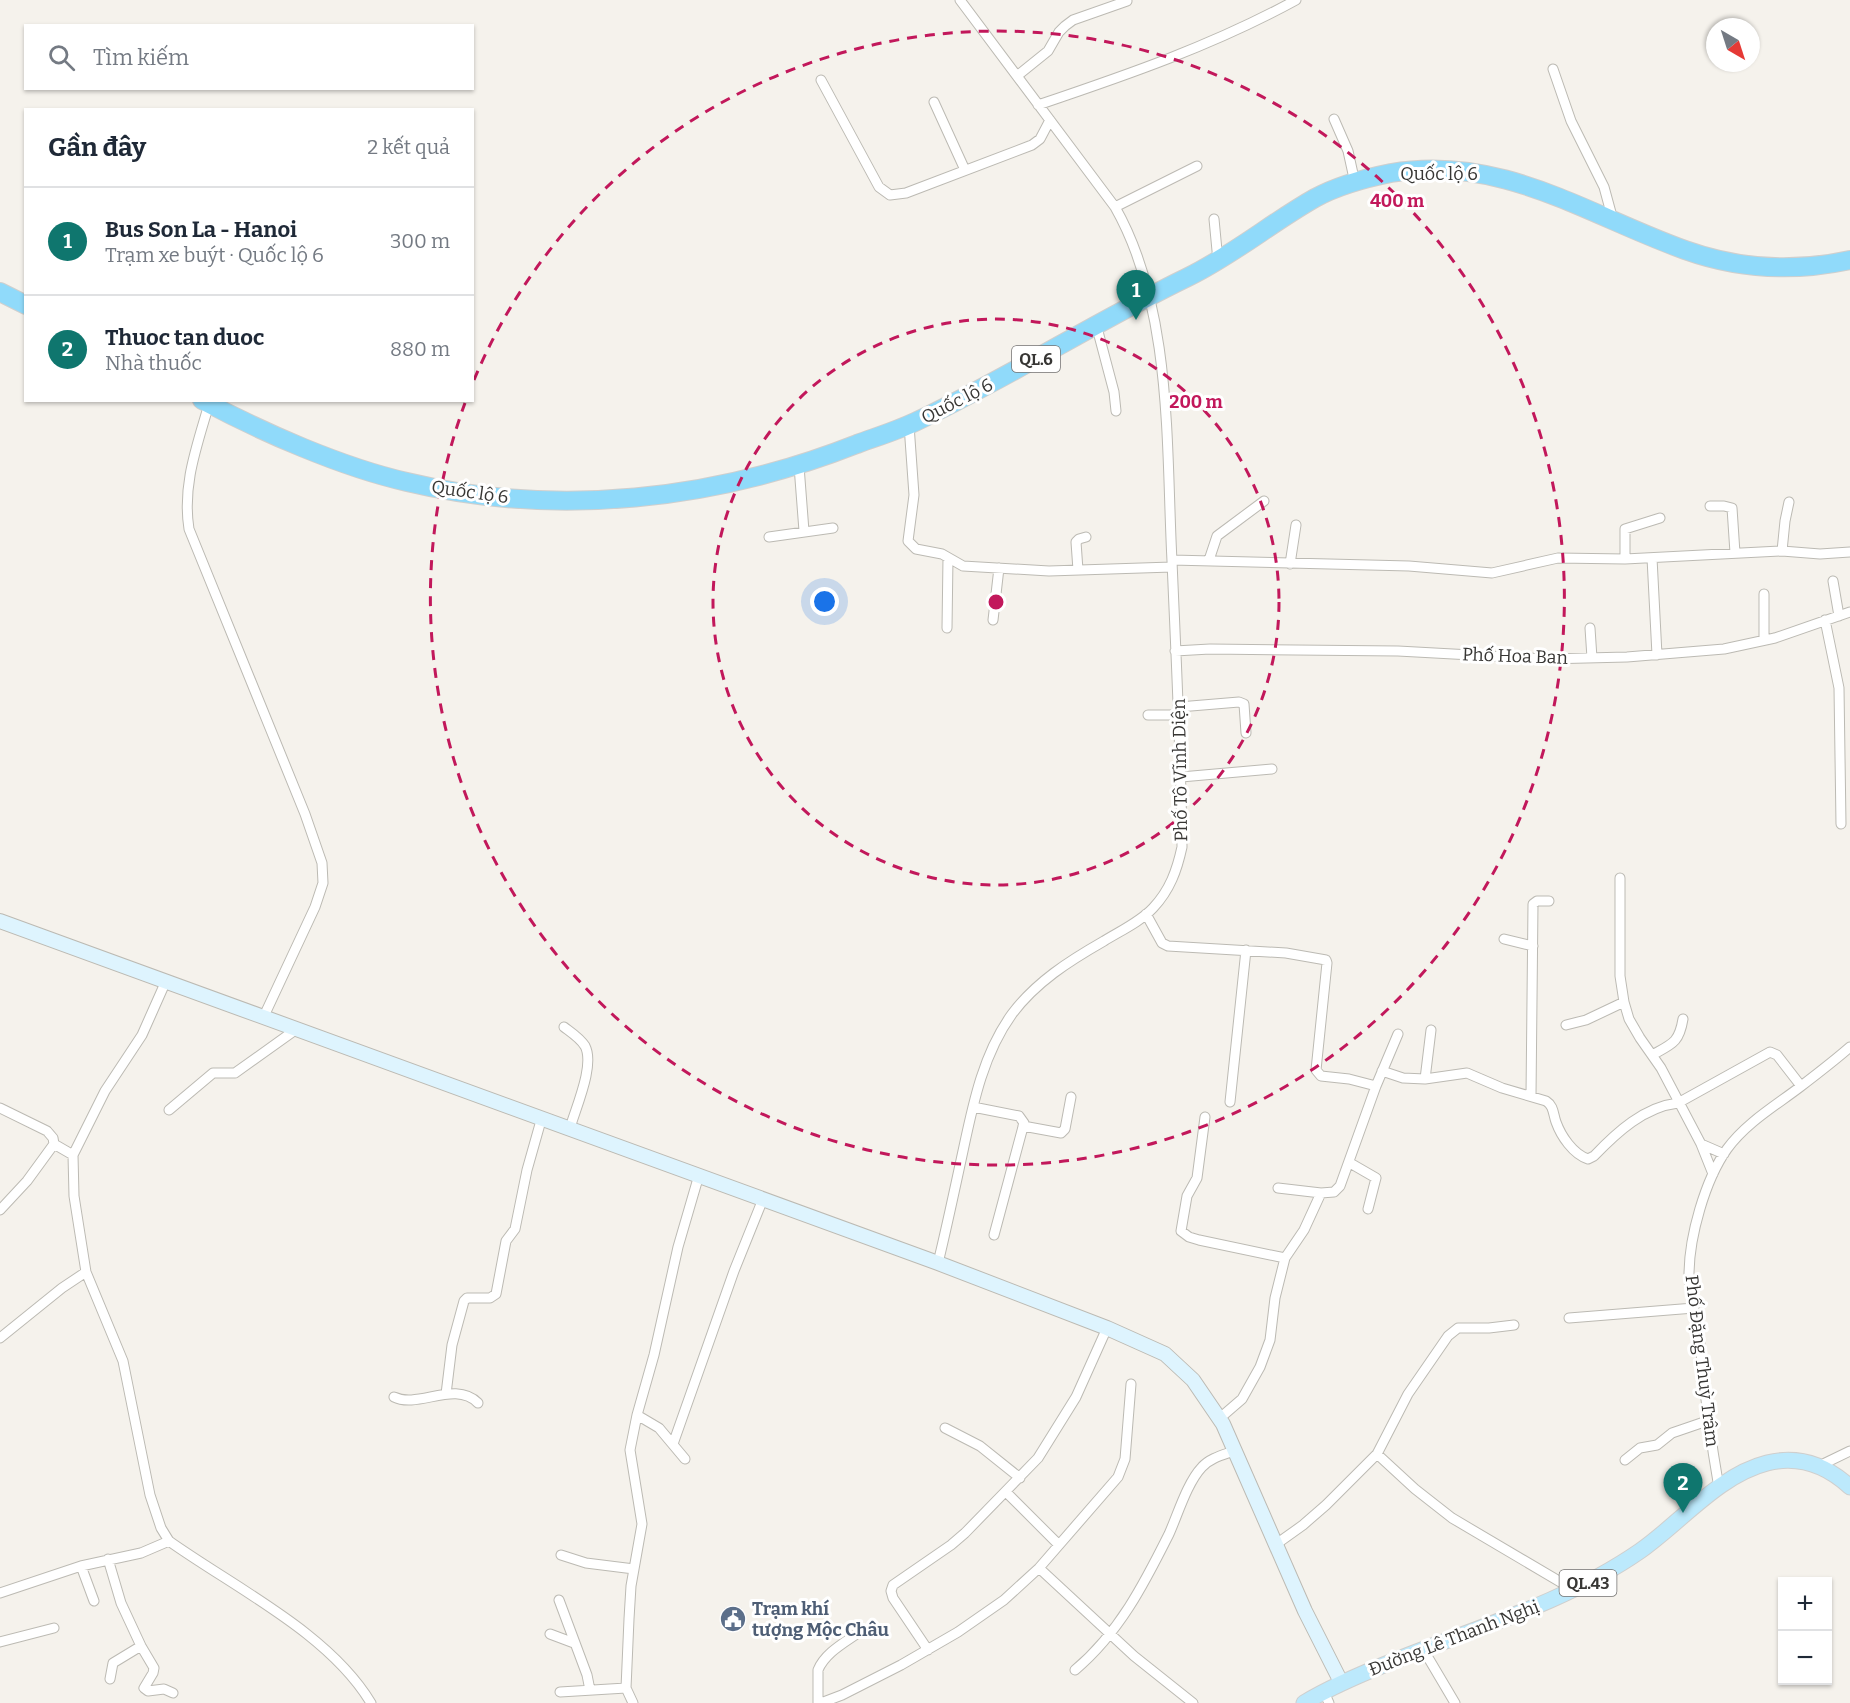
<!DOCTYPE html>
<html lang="vi">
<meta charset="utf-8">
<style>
body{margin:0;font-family:Bitter,serif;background:#f2f2f3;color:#1f2937}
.controls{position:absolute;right:18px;bottom:18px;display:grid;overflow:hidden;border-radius:0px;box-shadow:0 2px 4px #0004}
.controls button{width:54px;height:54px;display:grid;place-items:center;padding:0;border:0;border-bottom:2px solid #e0e1e3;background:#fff;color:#1f2937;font:30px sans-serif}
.compass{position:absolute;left:1706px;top:18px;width:54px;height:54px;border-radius:50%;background:#fff;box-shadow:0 2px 4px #0004;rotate:141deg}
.you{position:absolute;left:825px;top:602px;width:21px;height:21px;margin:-15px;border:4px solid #fff;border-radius:50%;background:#1a73e8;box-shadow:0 0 0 9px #1a73e833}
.badge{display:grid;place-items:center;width:39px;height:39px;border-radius:50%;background:#0f766e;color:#fff;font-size:20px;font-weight:700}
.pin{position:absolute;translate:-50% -50px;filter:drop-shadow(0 2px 3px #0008)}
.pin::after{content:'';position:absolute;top:32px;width:21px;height:18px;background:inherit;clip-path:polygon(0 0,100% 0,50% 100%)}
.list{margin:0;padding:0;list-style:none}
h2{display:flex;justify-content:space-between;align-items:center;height:78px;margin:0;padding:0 24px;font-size:26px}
h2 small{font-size:20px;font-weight:400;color:#747a83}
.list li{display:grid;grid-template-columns:39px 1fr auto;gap:18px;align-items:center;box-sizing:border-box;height:108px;padding:0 24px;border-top:2px solid #e0e1e3}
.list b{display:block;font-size:22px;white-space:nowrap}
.list p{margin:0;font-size:20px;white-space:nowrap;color:#747a83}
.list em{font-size:20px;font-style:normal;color:#747a83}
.icon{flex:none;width:33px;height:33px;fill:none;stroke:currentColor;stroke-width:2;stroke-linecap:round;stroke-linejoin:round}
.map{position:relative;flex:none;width:1850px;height:1703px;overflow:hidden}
.search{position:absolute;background:#fff;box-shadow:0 2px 4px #0004;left:24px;top:24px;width:450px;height:66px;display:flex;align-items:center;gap:15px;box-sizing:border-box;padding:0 21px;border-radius:0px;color:#747a83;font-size:22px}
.panel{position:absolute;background:#fff;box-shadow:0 2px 4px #0004;left:24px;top:108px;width:450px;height:294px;border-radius:0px}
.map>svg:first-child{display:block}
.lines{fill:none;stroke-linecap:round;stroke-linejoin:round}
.street-casing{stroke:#bcbab3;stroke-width:11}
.secondary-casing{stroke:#bcbab3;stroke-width:16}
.primary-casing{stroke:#cfcfce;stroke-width:17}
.highway-casing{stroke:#cfcfce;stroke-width:20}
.street{stroke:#fff;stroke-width:9}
.secondary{stroke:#def4fe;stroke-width:14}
.primary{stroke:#bce9fc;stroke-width:15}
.highway{stroke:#90dafa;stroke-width:18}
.ring{fill:none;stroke:#c2185b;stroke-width:3;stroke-dasharray:10 8}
.labels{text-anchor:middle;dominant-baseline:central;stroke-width:6;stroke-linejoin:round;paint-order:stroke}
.shield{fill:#fff;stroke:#737271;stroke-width:1.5}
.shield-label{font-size:16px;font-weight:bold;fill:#373634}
.street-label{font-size:18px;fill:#373634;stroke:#fff}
.service-label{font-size:18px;font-weight:bold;fill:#4e5e75;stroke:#fff;text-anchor:start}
.centre{fill:#c2185b;stroke:#fff;stroke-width:3}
.ring-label{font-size:18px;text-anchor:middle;font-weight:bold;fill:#c2185b;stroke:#fff;stroke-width:6;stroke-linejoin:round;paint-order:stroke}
</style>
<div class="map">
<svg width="1850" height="1703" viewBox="0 0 1850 1703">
<rect width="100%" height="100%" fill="#f5f2ec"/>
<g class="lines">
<g class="street-casing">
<path id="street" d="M1553 69 1571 121 1604 187 1613 220
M1017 76 1048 51 1059 32 1065 26 1073 20 1127 1
M821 80 879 187 890 195 906 193 1032 145 1040 139 1050 120
M934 102 965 170
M1038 105C1127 75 1214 45 1296 0
M1334 119 1348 151 1355 183
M1115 207 1197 166
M1214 219 1218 261
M1096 324 1114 392 1116 411
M209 404C197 446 182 485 189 529L305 814 322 863 323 883 315 907 264 1016
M909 425 914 495 908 541 916 549 942 554 963 566 1049 571 1172 567
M799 466 804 531
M1710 506H1724L1732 508 1735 553
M769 537 833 528
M1782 551 1785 521 1789 502
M1652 558 1657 655
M1625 559V529L1660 518
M1172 560 1409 566 1492 573 1558 558 1625 559 1782 551 1820 554 1850 552
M1209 560 1217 536 1264 501
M1290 564 1296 525
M1078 570 1076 542 1079 539 1086 537
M1833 581 1839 616
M1764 594V640
M993 620 999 568
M1825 620 1839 688 1841 824
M947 628 948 558
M1590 628 1592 658
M1175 651 1210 649 1398 651 1546 659 1627 657 1724 649 1775 638 1850 612
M1179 707 1239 702 1244 704 1246 733
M1148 715H1179
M1181 777 1272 769
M1620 878V976L1624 1002 1629 1019 1640 1038 1661 1068 1701 1144 1713 1174
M1146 914 1162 943 1168 946 1286 953 1326 960 1327 963 1316 1070 1321 1076 1349 1079 1376 1086 1340 1186 1334 1192 1321 1193 1304 1230 1285 1258 1275 1298 1270 1340 1260 1367 1242 1399 1220 1418
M1504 939 1533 946
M166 981 142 1035 105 1091 73 1155 74 1196 86 1272 123 1361 150 1495 161 1528 169 1541C235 1588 329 1633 371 1703
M1566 1025 1586 1020 1624 1002
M564 1027C572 1033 580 1038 585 1046 595 1065 576 1107 570 1128
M1652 1055C1672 1044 1679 1043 1683 1019
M1382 1071 1403 1078 1425 1079 1467 1073 1502 1088 1546 1101C1554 1106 1553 1114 1556 1122 1561 1136 1573 1154 1588 1159L1594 1156C1617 1132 1644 1107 1678 1103L1770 1052 1777 1055 1801 1086
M1425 1079 1431 1030
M1376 1086 1398 1034
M1531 1096 1533 904 1537 901H1549
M1230 1102 1246 950
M973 1107 1019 1116 1024 1123 994 1235
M0 1108 47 1131 53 1138 54 1144 73 1155
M169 1110 213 1073H235L298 1028
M1205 1117 1197 1178 1187 1196 1181 1231 1189 1237 1199 1240 1285 1258
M1023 1126 1061 1133 1065 1129 1071 1097
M1701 1144 1724 1154
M1350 1163 1376 1178 1368 1209
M1278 1188 1321 1193
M0 1210 27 1181 54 1144
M938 1263C947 1226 955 1188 963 1151 973 1104 983 1054 1012 1014 1036 982 1069 961 1104 941 1120 931 1140 922 1153 908 1170 890 1177 870 1182 847 1181 752 1176 657 1172 561 1166 447 1173 309 1115 207L960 0
M1569 1318 1694 1308
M0 1338 62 1288 86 1272
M446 1394 452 1345 464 1301 467 1298H490L496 1294 506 1241 515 1229 527 1170 542 1117
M394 1397C418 1409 455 1380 478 1403
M637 1415 659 1428 685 1459
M945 1428 980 1446 1020 1478
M673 1444 734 1271 763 1199
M1377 1454 1415 1489 1452 1518 1574 1590
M1625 1460 1640 1448 1657 1445 1672 1433 1707 1421
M1819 1466 1850 1451
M1719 1488C1711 1442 1705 1398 1701 1352 1698 1326 1690 1301 1689 1275 1689 1237 1705 1180 1727 1149 1746 1123 1775 1106 1800 1087 1817 1074 1834 1061 1850 1047
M1006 1492 1059 1545
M1275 1545 1303 1525 1326 1505 1377 1454 1408 1394 1448 1336 1458 1328H1489L1514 1325
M561 1555 586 1563 634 1569
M108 1559 121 1603 141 1646 154 1668 153 1673 144 1688 148 1691 164 1689 173 1693
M81 1566 94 1601
M1039 1568 1134 1656 1193 1703
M0 1593 81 1566 141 1553 169 1541
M559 1600 587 1675 590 1690
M550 1634 574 1643
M0 1642 54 1628
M1423 1649 1455 1703
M928 1650 893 1598 891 1591 893 1585 951 1545 965 1533 1038 1458 1076 1397 1107 1328
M1075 1670C1119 1633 1144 1584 1169 1534 1178 1514 1187 1483 1202 1467 1210 1458 1223 1455 1234 1451
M110 1679 113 1663 141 1646
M560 1692 626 1688
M1324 1692 1329 1703
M633 1703 626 1688 629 1619 631 1586 642 1524 630 1450 637 1415 654 1355 678 1247 699 1175
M818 1703V1670C825 1653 844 1643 858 1633
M821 1703 842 1695 901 1665 958 1632 1004 1600 1039 1568 1118 1477 1125 1459 1131 1384"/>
</g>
<g class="secondary-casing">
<path id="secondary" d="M0 921 938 1263 1107 1328 1165 1354 1193 1380 1223 1424 1305 1611 1341 1682"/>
</g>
<g class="primary-casing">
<path id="primary" d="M1304 1703C1332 1686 1361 1674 1391 1662 1475 1628 1565 1603 1640 1551 1680 1523 1719 1475 1767 1463 1799 1455 1826 1465 1850 1487"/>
</g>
<g class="highway-casing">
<path id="highway" d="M0 292 26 305
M202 400C262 432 341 467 407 482 557 518 715 500 857 444 876 437 896 431 915 422 1008 378 1095 322 1188 277 1233 255 1271 223 1315 198 1337 186 1366 178 1391 173 1501 154 1587 215 1685 250 1738 269 1795 272 1850 260"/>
</g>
<use href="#street" class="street"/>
<use href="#secondary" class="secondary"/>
<use href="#primary" class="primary"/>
<use href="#highway" class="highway"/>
</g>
<g class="ring">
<circle cx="996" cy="602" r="283"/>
<path d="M474 380A567 567 0 1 1 465 403"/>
</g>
<defs>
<g id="civic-disc" transform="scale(1.35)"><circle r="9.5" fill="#5c6f8a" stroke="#fff"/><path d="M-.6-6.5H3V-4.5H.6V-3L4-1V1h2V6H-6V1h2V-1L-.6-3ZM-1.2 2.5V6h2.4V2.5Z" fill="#fff"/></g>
</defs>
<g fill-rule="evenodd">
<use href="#civic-disc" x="733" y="1619"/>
</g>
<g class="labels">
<g class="shield">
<rect x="1012" y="346" width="48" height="26" rx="4.5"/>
<rect x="1559.5" y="1570" width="57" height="26" rx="4.5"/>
</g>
<g class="shield-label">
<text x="1036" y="359">QL.6</text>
<text x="1588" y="1583">QL.43</text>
</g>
<g class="street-label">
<text x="1439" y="174">Quốc lộ 6</text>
<text transform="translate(957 401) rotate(-27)">Quốc lộ 6</text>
<text transform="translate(470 492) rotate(8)">Quốc lộ 6</text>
<text transform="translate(1515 656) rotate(2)">Phố Hoa Ban</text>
<text transform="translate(1180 770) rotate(-91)">Phố Tô Vĩnh Diện</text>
<text transform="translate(1702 1361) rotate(83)">Phố Đặng Thuỳ Trâm</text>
<text transform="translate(1454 1638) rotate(-21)">Đường Lê Thanh Nghị</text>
</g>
<g class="service-label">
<text x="752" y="1609">Trạm khí<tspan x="752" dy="21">tượng Mộc Châu</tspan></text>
</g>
</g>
<circle cx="996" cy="602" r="9" class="centre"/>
<g class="ring-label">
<text x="1397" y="207">400 m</text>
<text x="1196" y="408">200 m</text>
</g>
</svg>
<div class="controls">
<button>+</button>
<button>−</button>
</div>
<svg class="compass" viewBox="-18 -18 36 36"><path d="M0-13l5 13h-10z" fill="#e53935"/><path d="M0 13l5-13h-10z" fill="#747a83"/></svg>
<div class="you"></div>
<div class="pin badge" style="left:1136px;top:320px">1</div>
<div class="pin badge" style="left:1683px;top:1513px">2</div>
<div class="search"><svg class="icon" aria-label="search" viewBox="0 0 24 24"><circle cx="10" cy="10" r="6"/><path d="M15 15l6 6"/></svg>Tìm kiếm</div>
<section class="panel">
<h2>Gần đây<small>2 kết quả</small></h2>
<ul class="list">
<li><span class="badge">1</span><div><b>Bus Son La - Hanoi</b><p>Trạm xe buýt · Quốc lộ 6</p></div><em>300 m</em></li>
<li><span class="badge">2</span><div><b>Thuoc tan duoc</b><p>Nhà thuốc</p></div><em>880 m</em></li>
</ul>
</section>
</div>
